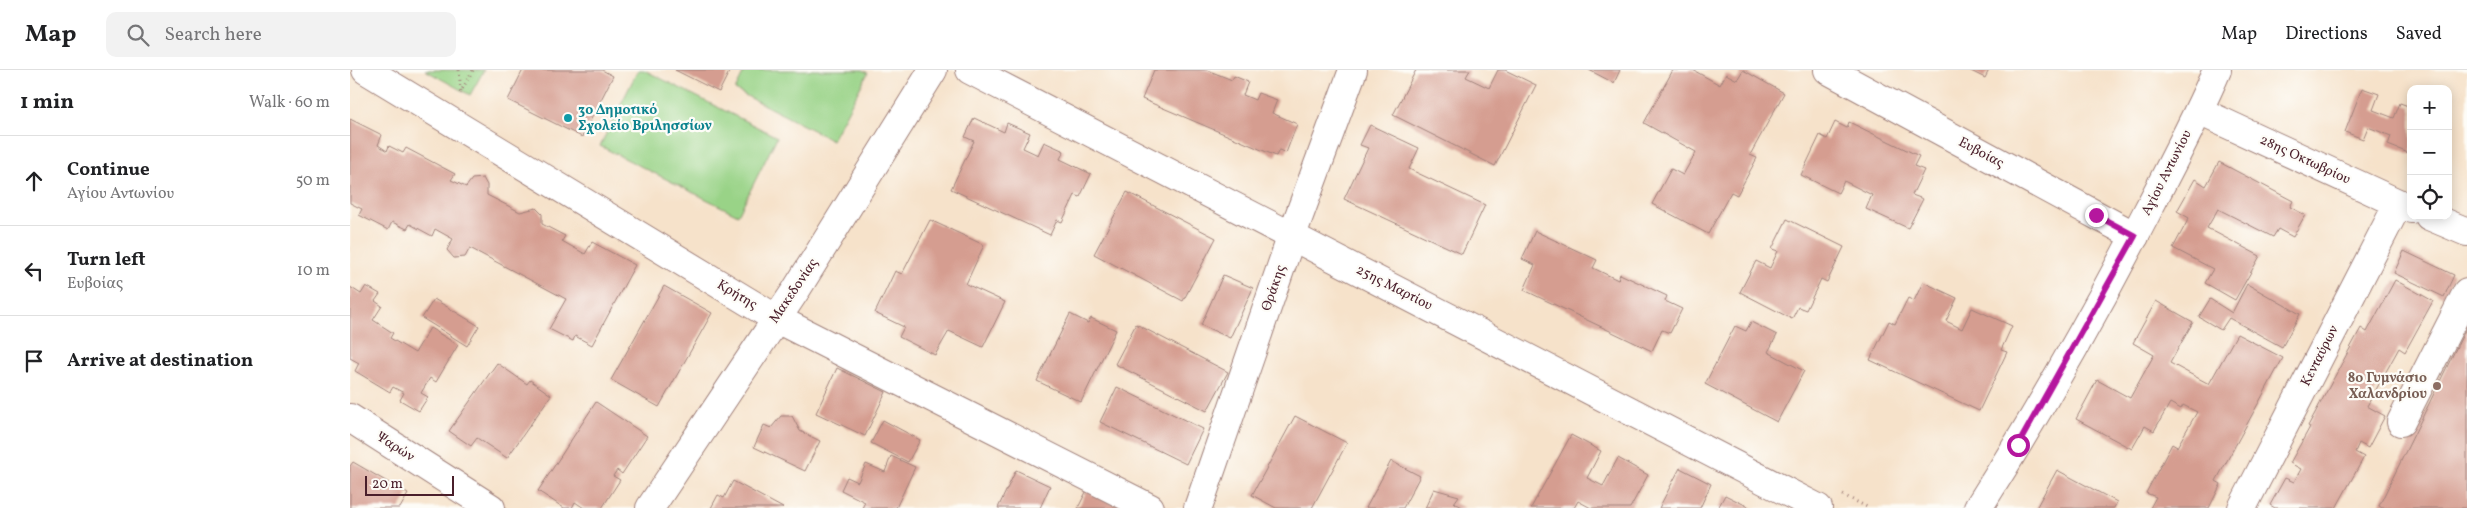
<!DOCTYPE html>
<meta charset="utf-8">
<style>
body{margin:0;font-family:Vollkorn,serif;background:#f2f2f2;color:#202124}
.controls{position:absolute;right:15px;top:15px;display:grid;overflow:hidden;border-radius:10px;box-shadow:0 2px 12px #0003}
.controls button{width:45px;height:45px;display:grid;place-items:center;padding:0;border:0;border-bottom:1px solid #e0e0e0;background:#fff;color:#202124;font:25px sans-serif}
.scale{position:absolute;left:15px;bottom:12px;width:89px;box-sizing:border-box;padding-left:5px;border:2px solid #4a1f2b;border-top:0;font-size:14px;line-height:18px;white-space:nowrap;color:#4a1f2b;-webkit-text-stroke:4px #fdfcf7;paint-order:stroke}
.stop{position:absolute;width:15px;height:15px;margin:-11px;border:4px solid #b5179e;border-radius:50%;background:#fff}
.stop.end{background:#b5179e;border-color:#fff;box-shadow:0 1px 5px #0008}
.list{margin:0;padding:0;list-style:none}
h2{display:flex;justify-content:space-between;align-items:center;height:65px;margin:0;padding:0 20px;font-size:21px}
h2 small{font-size:16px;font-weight:400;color:#757577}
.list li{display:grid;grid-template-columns:32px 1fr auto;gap:15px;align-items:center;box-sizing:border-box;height:90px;padding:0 20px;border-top:1px solid #e0e0e0}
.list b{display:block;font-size:19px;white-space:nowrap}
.list p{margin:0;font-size:16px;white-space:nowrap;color:#757577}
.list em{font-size:16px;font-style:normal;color:#757577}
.icon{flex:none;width:28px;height:28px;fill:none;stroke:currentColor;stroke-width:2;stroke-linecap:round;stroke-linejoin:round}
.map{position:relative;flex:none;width:2117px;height:438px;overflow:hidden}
header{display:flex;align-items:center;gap:30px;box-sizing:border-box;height:70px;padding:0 25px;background:#fff;border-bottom:1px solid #e0e0e0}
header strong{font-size:24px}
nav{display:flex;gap:28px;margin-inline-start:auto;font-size:18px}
.search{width:350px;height:45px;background:#f2f2f2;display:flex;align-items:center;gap:12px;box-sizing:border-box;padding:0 18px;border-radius:10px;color:#757577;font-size:19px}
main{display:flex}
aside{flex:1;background:#fff}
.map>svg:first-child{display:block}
.green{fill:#99d387;stroke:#727959}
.building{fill:#d59d90}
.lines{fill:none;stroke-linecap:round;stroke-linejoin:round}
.minor-casing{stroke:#a0807a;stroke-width:30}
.tertiary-casing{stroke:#a0807a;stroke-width:30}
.path{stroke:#a0807a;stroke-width:3;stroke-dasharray:1 4;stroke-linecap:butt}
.minor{stroke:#fff;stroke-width:28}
.tertiary{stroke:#fff;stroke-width:28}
.route{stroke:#b5179e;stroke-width:6}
.culture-dot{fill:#0f9aa8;stroke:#fdfcf7;stroke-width:2}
.education-dot{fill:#8d6e63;stroke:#fdfcf7;stroke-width:2}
.labels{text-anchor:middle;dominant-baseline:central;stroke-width:4.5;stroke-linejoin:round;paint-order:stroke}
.culture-label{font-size:14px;font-weight:bold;fill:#0d838f;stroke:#fdfcf7;text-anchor:start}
.street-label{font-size:14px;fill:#4a1f2b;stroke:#fdfcf7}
.education-label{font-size:14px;font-weight:bold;fill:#785e54;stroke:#fdfcf7;text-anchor:end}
</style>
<header>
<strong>Map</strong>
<div class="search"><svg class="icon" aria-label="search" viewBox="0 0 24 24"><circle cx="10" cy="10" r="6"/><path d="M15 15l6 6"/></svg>Search here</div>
<nav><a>Map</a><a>Directions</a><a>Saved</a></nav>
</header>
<main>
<aside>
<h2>1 min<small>Walk · 60 m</small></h2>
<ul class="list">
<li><svg class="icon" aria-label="ahead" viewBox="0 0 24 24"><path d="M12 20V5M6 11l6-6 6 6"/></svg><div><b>Continue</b><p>Αγίου Αντωνίου</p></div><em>50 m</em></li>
<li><svg class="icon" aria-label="left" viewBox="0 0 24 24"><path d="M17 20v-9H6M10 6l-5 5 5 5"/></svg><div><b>Turn left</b><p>Ευβοίας</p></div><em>10 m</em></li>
<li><svg class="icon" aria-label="arrive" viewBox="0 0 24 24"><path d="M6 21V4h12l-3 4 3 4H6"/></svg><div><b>Arrive at destination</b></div></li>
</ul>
</aside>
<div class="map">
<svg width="2117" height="438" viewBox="0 0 2117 438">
<rect width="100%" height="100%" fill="#fdfcf7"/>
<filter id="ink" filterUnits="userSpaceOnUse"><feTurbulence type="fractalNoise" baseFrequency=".02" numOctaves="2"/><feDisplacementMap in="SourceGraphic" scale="10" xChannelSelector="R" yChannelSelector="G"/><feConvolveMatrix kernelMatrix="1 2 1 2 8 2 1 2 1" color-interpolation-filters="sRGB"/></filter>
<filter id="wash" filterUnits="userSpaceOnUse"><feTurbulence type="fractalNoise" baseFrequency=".0096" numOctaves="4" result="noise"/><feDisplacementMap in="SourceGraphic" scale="20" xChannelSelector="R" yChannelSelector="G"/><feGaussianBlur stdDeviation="1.12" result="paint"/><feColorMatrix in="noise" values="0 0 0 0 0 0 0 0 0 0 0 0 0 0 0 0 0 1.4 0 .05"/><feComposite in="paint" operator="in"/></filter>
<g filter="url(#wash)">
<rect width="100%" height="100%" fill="#f6e2ca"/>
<path class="green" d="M75 0H134L120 25Z
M288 0H294L427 67 388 145 250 76Z
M395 0H512L518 3 482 70 385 20Z"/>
<g id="blocks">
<path class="building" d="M173 0H252L263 6 232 67 158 30Z
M325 0H380L369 22Z
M804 0H857L882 10 884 6 898 12 893 25 905 30 908 23 927 30 922 43 947 54 936 83 929 80 926 86 792 29Z
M1066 0H1120L1116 7 1139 18 1148 0H1155L1186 15 1145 96 1043 45Z
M1239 0H1270L1264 13Z
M1323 0H1343L1370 15 1376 4 1387 10 1393 0 1434 23 1400 85 1407 88 1387 125 1381 122 1358 164 1302 134 1321 99 1333 105 1346 82 1294 53Z
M1619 0H1639L1635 8Z
M2012 18 2029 24 2023 40 2044 48 2050 33 2061 37V84L2038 75 2041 66 2018 57 2013 69 1995 62Z
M624 48 654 62 657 53 680 63 673 78 688 85 694 72 714 81 710 89 741 104 730 127 725 125 712 152 707 150 700 165 601 119 624 71 615 67Z
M0 49 32 65 28 75 37 81 39 76 53 83 56 78 105 104 101 110 116 117 122 109 133 108 137 115V125L170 142 186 138 192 144V154L215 166 212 171 235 184 242 172 285 195 242 275 225 266 223 271 199 259 216 229 120 178 115 187 104 188 97 180 103 169 85 159 82 166 60 154 57 159 42 152 38 160 9 145 12 139 0 133Z
M1485 52 1497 58 1499 52 1569 86 1564 96 1574 100 1562 125 1573 129 1558 158 1516 139 1522 125 1494 111 1488 123 1451 105 1470 65 1477 69Z
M1020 55 1069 78 1059 99 1135 135 1112 184 994 129 1018 78 1010 75Z
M1869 92 1943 131 1940 137 1955 145 1943 167 1928 159 1923 167 1868 139 1857 158 1910 186 1885 230 1855 213 1863 199 1823 178 1839 148 1827 141 1845 109 1856 116Z
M777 122 866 168 833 231 744 184Z
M1437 149 1494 177 1477 212 1471 209 1456 240 1448 237 1442 249 1390 222 1406 191 1420 198 1428 181 1422 179Z
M580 150 634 175 616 214 655 232 633 277 599 261 585 285 549 267 554 257 525 243 545 201 552 204Z
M1185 161 1247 190 1243 198 1268 210 1270 204 1317 226 1315 231 1332 239 1320 263 1312 260 1302 281 1174 220 1185 195 1172 189Z
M2054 181 2104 205 2094 227 2044 203Z
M873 205 903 218 880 268 851 255Z
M2045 210 2083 231 2055 282 2049 278 2017 336 2035 346 2018 378 2009 373 2005 382 2014 387 1986 438H1925L1920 435 1935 408 1944 412 1951 399 1940 393 1960 357 1958 356 2011 258 2017 262Z
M1573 212 1607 228 1596 251 1612 259 1622 238 1662 256 1651 280 1657 282 1629 341 1520 290 1539 251 1545 254 1558 228 1564 231Z
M1897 214 1950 244 1932 277 1879 248 1871 260 1849 247 1860 229 1882 243Z
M16 216 30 224 25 231 32 236 23 250 43 263 40 268 65 283 80 258 108 275 86 312 80 308 71 323 78 327 69 341 50 330 54 323 43 317 40 322 5 301 9 293 0 288V217L11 224Z
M314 216 362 243 309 337 261 310Z
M84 229 129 256 117 276 72 248Z
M1806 231 1843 252 1820 293 1859 314 1887 264 1933 288 1866 411 1871 414 1859 438H1800L1806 427 1796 423 1822 374 1827 377 1847 342 1833 335 1831 339 1820 333 1804 361 1795 356 1782 379 1726 349 1747 310 1780 328 1804 285 1783 273Z
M720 244 738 253 741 248 766 260 731 332 687 311Z
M1401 252 1427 265 1418 282 1454 301 1427 352 1355 314 1385 256 1396 261Z
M786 254 878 302 857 341 765 294Z
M2117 256V438H2032L2029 436Z
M147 293 177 314 180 310 201 325 157 388 127 368 121 376 99 361Z
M487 298 536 322 515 366 466 343Z
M767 317 853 359 836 394 750 352Z
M246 332 297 366 272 404 267 400 263 406 270 410 252 438H234L225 432 222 438H214L188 421Z
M431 346H442L450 361 470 371 455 401 404 377 414 355 421 358Z
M945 346 997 373 962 438H926L902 425Z
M533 350 570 370 558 392 521 373Z
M1221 365 1251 381 1237 408 1253 416 1268 388 1298 405 1280 438H1241L1228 431 1224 438H1181Z
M541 386 565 397 546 438H512L515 432 491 420 497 407 508 412 516 394 535 402Z
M1041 391 1070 406 1053 438H1016Z
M3 392 58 424 50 438H0V396Z
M1330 398 1361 414 1350 438H1309Z
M666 400 700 416 690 438H648Z
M1707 400 1767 432 1764 438H1686Z
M383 411 433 438H361L368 425 374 428Z
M1084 419 1109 426 1104 433 1115 438H1075Z
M737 420 772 438H728Z
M1375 425 1401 438H1368Z"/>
</g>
</g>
<g filter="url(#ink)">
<use href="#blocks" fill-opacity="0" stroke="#a0807a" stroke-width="1"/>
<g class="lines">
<g class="minor-casing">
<path id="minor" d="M16 0 425 248 800 438
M1478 0 1785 166
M1849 41 2061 139
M2079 146 2117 162
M0 348 141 438
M2051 352 2117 222
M848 438 942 165 1003 0
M1892 438 2048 134"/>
</g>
<g class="tertiary-casing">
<path id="tertiary" d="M620 0 1468 438
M300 438 446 220 583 0
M1628 438C1689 342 1745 243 1797 142 1821 95 1846 49 1867 0"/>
</g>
<path class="path" d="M109 0 111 22
M110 23 123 0
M1493 425 1519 438"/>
<use href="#minor" class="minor"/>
<use href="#tertiary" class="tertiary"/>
</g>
</g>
<g class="lines" filter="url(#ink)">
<path class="route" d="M1668 375 1785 166 1746 145"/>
</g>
<circle class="culture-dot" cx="218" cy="48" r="5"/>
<circle class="education-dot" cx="2087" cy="316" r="5"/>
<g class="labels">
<g class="culture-label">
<text x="228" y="40">3ο Δημοτικό<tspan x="228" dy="16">Σχολείο Βριλησσίων</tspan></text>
</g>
<g class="street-label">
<text transform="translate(1631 83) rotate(28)">Ευβοίας</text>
<text transform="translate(1955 90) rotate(25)">28ης Οκτωβρίου</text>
<text transform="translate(1817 103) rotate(-63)">Αγίου Αντωνίου</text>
<text transform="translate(924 218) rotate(-71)">Θράκης</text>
<text transform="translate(1044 218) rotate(27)">25ης Μαρτίου</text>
<text transform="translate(444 221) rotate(-56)">Μακεδονίας</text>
<text transform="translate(387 225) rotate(31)">Κρήτης</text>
<text transform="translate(1970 286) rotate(-63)">Κενταύρων</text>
<text transform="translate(45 377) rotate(33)">Ψαρών</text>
</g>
<g class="education-label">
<text x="2077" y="308">8ο Γυμνάσιο<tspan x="2077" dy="16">Χαλανδρίου</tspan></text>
</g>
</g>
</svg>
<div class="controls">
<button>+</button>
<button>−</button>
<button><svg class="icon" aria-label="locate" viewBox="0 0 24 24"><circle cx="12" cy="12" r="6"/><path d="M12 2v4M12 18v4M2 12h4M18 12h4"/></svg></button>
</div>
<div class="scale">20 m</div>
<div class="stop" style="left:1668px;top:375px"></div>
<div class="stop end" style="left:1746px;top:145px"></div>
</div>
</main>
